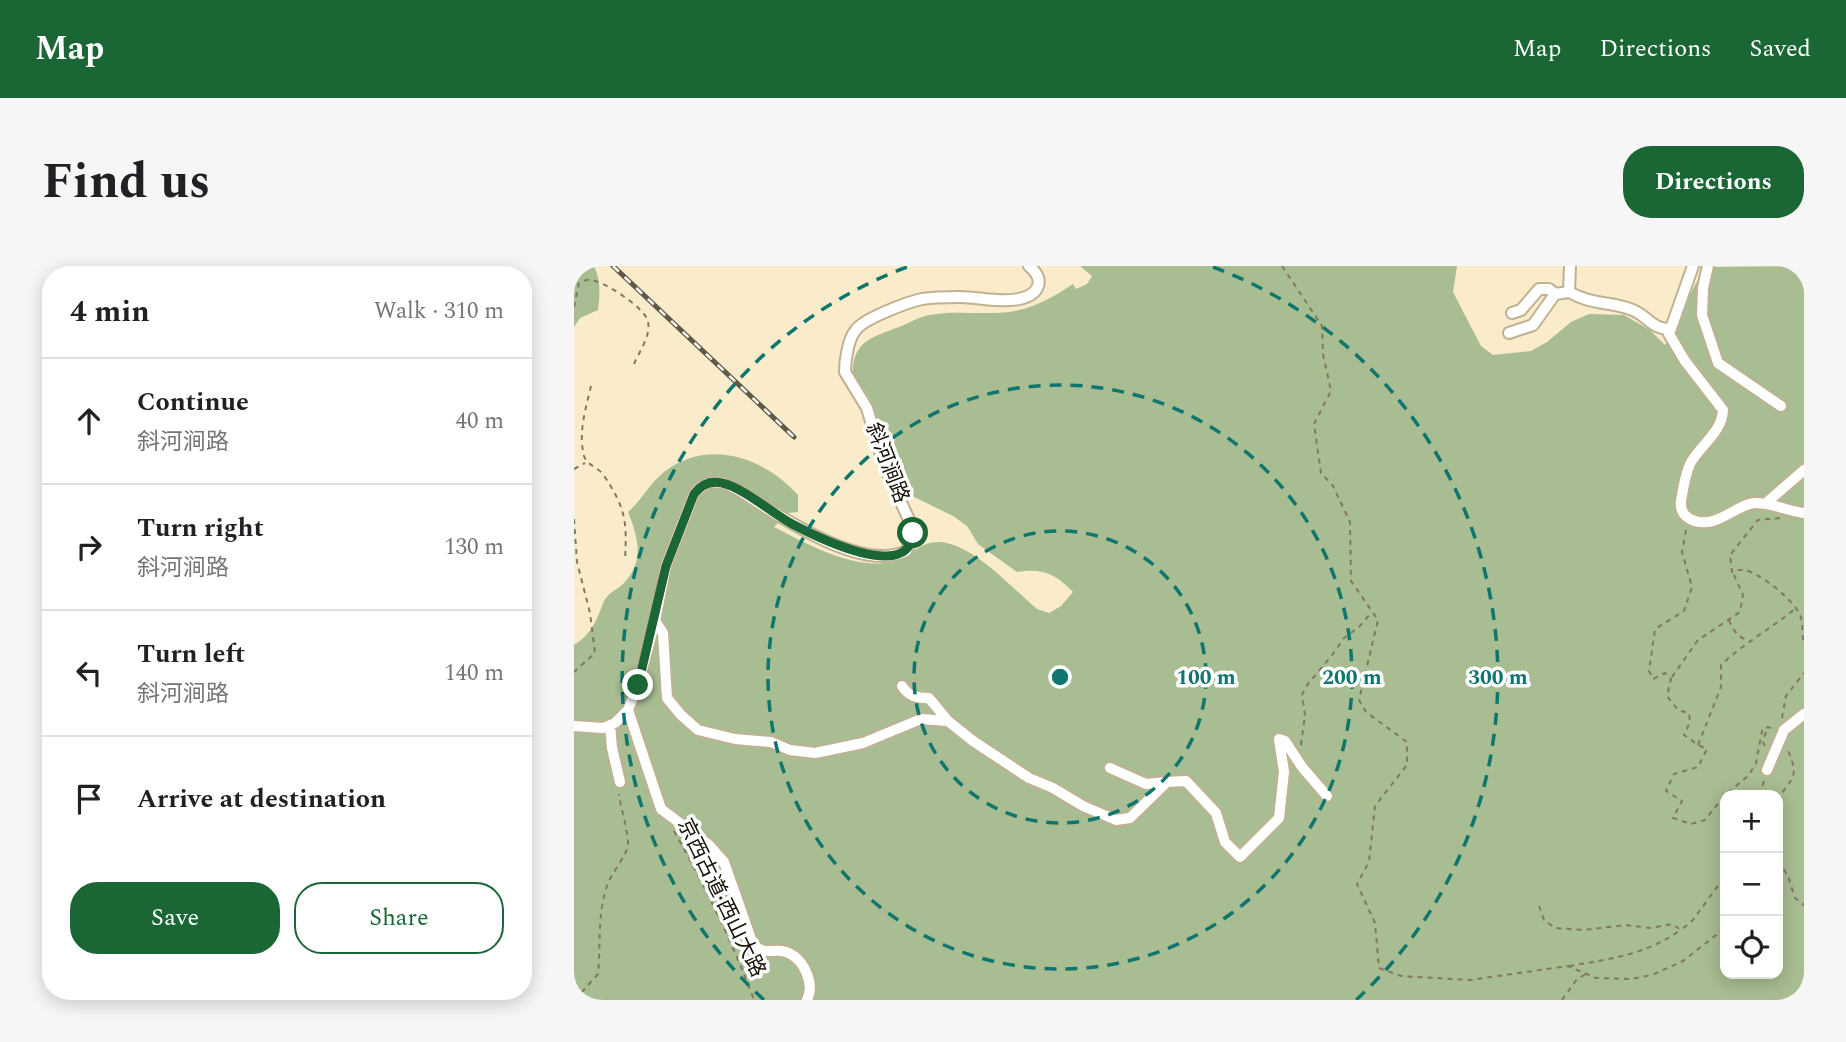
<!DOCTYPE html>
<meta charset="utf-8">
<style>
body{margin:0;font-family:Spectral,"Noto Sans SC",serif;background:#f6f6f6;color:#202124}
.controls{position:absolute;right:21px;bottom:21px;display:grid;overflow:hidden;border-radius:14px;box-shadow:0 4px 18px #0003}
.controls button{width:63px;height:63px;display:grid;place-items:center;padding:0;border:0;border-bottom:2px solid #e0e0e0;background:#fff;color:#202124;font:35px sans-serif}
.stop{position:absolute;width:21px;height:21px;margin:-16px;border:5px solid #1a6735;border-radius:50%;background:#fff}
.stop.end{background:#1a6735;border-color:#fff;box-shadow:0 2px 7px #0008}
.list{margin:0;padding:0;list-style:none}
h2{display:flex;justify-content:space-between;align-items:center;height:91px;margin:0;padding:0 28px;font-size:30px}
h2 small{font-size:23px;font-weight:400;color:#757577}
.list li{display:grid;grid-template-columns:46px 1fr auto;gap:21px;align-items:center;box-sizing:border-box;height:126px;padding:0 28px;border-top:2px solid #e0e0e0}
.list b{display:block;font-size:26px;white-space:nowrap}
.list p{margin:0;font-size:23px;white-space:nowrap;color:#757577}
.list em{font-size:23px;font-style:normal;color:#757577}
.actions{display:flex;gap:14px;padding:21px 28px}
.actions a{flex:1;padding:16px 0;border:2px solid #1a6735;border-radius:28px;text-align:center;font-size:24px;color:#1a6735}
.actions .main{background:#1a6735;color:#fff}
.icon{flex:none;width:38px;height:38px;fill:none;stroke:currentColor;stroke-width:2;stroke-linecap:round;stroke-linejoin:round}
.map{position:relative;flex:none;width:1230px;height:734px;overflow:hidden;border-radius:28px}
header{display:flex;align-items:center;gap:42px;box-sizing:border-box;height:98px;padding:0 35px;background:#1a6735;color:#fff}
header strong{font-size:33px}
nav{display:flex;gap:38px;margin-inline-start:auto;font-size:24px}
.intro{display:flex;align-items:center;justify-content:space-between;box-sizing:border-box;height:168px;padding:0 42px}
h1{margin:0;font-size:49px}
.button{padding:18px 32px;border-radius:28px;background:#1a6735;color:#fff;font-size:24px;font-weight:700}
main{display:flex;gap:42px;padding:0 42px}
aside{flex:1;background:#fff;border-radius:28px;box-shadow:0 4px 18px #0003}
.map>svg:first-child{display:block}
.forest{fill:#a8bd91;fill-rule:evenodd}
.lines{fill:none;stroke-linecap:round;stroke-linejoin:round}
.minor-casing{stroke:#bfb292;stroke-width:14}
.path{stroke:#817863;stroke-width:2;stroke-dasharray:5 5;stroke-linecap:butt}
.minor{stroke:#fff;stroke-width:10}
.rail-casing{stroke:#615947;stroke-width:5}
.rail{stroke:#fff;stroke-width:2.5;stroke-dasharray:8;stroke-linecap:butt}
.route{stroke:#1a6735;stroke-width:9}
.ring{fill:none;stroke:#0f766e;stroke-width:3.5;stroke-dasharray:12 9}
.labels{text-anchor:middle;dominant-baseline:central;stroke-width:7;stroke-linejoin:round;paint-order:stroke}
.street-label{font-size:21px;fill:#161106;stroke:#fff}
.centre{fill:#0f766e;stroke:#fff;stroke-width:3.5}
.ring-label{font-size:21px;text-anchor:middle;font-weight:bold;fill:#0f766e;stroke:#fff;stroke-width:7;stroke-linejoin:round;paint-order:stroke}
</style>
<header>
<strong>Map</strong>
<nav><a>Map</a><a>Directions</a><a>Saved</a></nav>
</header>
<div class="intro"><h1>Find us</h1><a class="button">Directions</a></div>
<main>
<aside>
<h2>4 min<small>Walk · 310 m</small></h2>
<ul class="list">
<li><svg class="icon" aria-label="ahead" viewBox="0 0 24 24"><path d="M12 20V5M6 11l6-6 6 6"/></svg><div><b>Continue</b><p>斜河涧路</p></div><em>40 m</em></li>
<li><svg class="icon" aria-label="right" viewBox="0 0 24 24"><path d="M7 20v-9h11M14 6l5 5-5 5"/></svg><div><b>Turn right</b><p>斜河涧路</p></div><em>130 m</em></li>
<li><svg class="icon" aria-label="left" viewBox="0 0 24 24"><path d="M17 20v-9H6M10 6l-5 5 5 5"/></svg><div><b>Turn left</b><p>斜河涧路</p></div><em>140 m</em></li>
<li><svg class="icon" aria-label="arrive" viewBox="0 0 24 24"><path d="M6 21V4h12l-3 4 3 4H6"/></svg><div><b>Arrive at destination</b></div></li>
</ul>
<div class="actions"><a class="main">Save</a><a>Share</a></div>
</aside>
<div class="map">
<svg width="1230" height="734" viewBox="0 0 1230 734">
<rect width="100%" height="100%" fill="#faeccb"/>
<path class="forest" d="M0 0H20C27 15 26 28 24 44L6 52 0 61Z
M506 0H883L879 26 907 80 919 89 957 85 973 76 997 56 1015 48 1050 49 1076 64 1091 79C1108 54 1114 24 1133 1L1230 0V734H0V379C18 368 23 353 30 335 34 327 44 323 50 317 71 295 64 271 54 246 68 234 75 218 90 206 134 172 190 191 224 229V246L213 247 200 261C233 278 279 304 317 296 335 292 346 275 366 276 399 278 439 323 463 343L475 347 487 340 499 326C481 307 468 302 443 306L404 278 393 260 379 250 332 227 311 182 298 138 291 125 279 114C276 77 295 72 325 61 335 57 345 51 355 49 381 44 409 49 435 46 458 43 480 31 499 18L502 23 513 18 518 10ZM1151 529H1204V708H1151Z"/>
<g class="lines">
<g class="minor-casing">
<path id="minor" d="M996 0 995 26C1018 39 1033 35 1056 43 1073 48 1076 63 1096 63
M1119 0 1095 68 1111 95 1149 144C1148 167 1126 179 1116 198 1111 209 1109 223 1107 235 1106 243 1109 249 1116 253 1142 266 1162 237 1182 237 1198 237 1214 245 1230 247
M1134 0 1129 22 1128 49 1144 97 1207 140
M938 47 947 44 965 23H975L981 28 995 26
M935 67 959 59 981 28
M1191 238 1230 204
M81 355 89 367 93 432 107 449 124 464 161 473 197 476 216 484 241 487 289 477 347 453 374 455 399 475 455 512 479 522 509 540 542 554 556 552 593 516 612 515 642 547 651 576 666 591 705 552 710 506 705 473 711 475 728 501 753 530
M328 420C334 430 343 432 355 432L374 455
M54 444 87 543 135 579 150 596 179 679C192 690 199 682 212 686 230 692 241 718 233 734
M36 459 38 482 46 516
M0 460 29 462 41 457 54 444 64 419 81 355 92 300 120 228C128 219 136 214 148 217 161 220 175 231 186 238 221 260 292 305 332 285L339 272 336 256 310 199 293 142 271 106C271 94 274 74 281 65 288 53 334 36 348 33 360 31 374 31 386 31 405 31 427 37 445 33 465 29 472 14 455 0
M536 502 572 518 593 516
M1193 504 1210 464 1230 448"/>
</g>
<path class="path" d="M708 0 748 60 749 88 757 125 740 158 747 207 759 220 776 256 777 315 804 354 785 434 792 446 833 476V499L801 540 795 596 783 618 801 657 805 702 827 710 896 714 994 700 1022 712 1057 713 1078 709 1109 695 1151 662
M0 41 5 17C8 16 12 13 16 14 29 14 71 42 74 55 77 70 66 84 60 98
M17 120C12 142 4 166 10 190 13 199 23 201 29 208 52 243 53 254 51 295
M0 203 11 197
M1206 252 1184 254 1156 289 1158 306C1162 305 1166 303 1170 304 1185 306 1220 334 1226 349 1230 358 1227 368 1230 377
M0 253 3 296 16 347 21 387 0 406
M1112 264 1108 286 1118 321 1110 345 1081 363 1075 405 1079 413 1091 407 1097 413 1093 430 1104 444 1115 447 1116 456 1110 469 1124 479 1133 483 1124 501 1100 508 1092 525 1108 535 1099 552 1117 558 1131 554 1150 530 1175 509 1182 497 1188 465 1191 461 1199 462
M1155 354C1158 363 1164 372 1174 374
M1098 411 1124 374 1166 346 1169 329 1159 307
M1208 452 1212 430 1230 407
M727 479 731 449 728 429 733 419 759 388 770 372 785 361 797 347
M1124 479 1147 421V399C1170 377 1198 362 1222 342
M1191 480 1189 476 1193 462
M1185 529 1190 515
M1206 536C1210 511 1230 520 1213 482
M100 565C131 620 158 675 180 734
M1204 595 1214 610 1221 632 1230 639
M965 640 970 654 981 662 1010 664 1052 659 1076 662 1098 658 1107 664 1119 654 1151 610
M995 700C1036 693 1071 689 1105 665
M1 734 24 708C27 679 23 649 33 620 37 607 55 587 54 577 53 560 47 544 45 528
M988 734 1003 713 1012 708"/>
<use href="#minor" class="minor"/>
<g class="rail-casing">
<path id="rail" d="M39 0 220 171"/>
</g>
<use href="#rail" class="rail"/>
</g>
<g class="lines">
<path class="route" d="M64 419 92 300 120 228C127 219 136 214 148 217 168 221 198 247 218 258 241 270 335 318 339 267"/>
</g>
<g class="ring">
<circle cx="486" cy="411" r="146"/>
<circle cx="486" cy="411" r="292"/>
<path d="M190 734A438 438 0 0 1 333 1M639 1A438 438 0 0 1 782 734"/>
</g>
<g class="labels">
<g class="street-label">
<text transform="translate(313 197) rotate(69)">斜河涧路</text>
<text transform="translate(147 632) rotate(64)">京西古道·西山大路</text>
</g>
</g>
<circle cx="486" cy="411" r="10" class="centre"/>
<g class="ring-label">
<text x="632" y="418">100 m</text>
<text x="778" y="418">200 m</text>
<text x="924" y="418">300 m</text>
</g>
</svg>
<div class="controls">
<button>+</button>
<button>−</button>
<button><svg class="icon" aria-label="locate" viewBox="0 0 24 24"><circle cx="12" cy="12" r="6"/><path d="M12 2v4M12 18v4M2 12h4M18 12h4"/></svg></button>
</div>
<div class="stop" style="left:339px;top:267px"></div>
<div class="stop end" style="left:64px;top:419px"></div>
</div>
</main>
